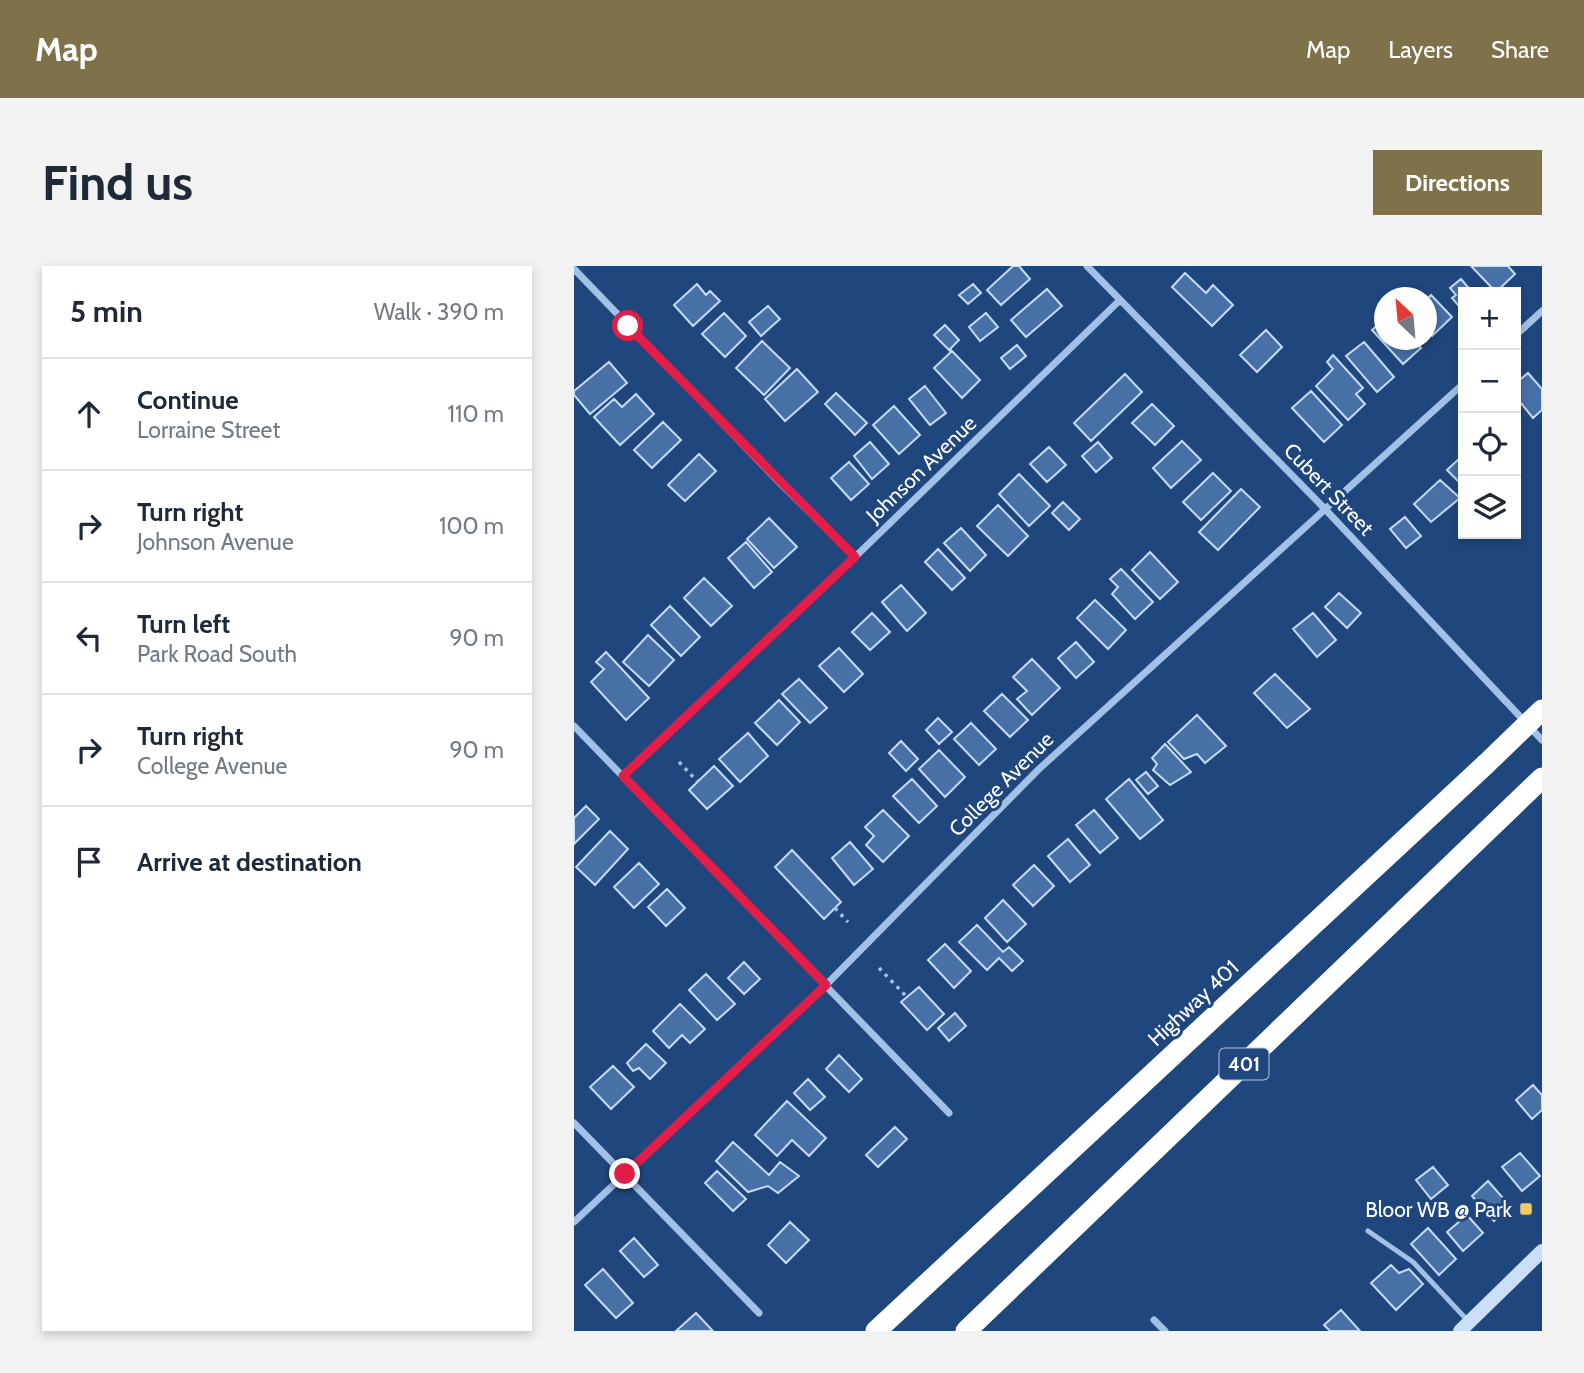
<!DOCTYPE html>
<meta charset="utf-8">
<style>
body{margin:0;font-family:Cabin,sans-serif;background:#f2f2f3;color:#1f2937}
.controls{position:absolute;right:21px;top:21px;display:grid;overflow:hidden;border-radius:0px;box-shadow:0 4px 10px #0003}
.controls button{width:63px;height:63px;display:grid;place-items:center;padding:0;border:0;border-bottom:2px solid #e0e1e3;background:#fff;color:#1f2937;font:35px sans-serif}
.compass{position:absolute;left:800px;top:21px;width:63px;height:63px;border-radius:50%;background:#fff;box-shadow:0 4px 10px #0003;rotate:334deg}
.stop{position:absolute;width:21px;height:21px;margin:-16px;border:5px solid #e11d48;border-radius:50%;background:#fff}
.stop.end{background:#e11d48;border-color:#fff;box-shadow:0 2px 7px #0008}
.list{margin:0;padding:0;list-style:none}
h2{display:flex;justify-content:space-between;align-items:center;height:91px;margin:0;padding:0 28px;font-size:30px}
h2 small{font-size:23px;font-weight:400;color:#747a83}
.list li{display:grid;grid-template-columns:46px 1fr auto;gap:21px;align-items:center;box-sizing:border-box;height:112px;padding:0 28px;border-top:2px solid #e0e1e3}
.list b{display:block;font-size:26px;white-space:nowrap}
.list p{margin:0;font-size:23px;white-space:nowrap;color:#747a83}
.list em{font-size:23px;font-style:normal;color:#747a83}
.icon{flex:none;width:38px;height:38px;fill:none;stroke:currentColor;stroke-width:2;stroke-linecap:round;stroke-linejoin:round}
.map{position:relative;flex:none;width:968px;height:1065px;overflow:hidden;border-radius:0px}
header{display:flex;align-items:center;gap:42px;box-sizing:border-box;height:98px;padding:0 35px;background:#7f724a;color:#fff}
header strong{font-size:33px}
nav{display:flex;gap:38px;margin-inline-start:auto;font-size:24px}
.intro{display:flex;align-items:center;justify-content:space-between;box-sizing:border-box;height:168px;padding:0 42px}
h1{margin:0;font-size:49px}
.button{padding:18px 32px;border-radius:0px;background:#7f724a;color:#fff;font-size:24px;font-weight:700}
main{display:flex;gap:42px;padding:0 42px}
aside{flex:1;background:#fff;border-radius:0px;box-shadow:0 4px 10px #0003}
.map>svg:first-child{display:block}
.building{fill:#4771a6;stroke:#c5dbf5;stroke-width:2}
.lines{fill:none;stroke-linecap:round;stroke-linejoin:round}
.path{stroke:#a2c1e7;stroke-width:3.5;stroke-dasharray:3.5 5;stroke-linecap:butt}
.service{stroke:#a2c1e7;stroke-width:5}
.minor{stroke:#a2c1e7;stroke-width:7}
.secondary{stroke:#ccdef6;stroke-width:14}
.motorway{stroke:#fff;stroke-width:21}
.motorway-bridge{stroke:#fff;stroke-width:21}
.route{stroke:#e11d48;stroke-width:9}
.poi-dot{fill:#f5cb61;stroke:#1f477d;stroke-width:2.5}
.labels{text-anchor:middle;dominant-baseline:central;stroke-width:6;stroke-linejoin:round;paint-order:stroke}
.shield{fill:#1f477d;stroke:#bcc8d8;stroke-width:2}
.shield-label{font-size:19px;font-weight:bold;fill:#fff}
.street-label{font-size:21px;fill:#fff;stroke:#1f477d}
.poi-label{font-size:21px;fill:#fff;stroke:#1f477d;text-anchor:end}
</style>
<header>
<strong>Map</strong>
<nav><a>Map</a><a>Layers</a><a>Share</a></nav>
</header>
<div class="intro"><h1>Find us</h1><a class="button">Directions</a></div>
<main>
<aside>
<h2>5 min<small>Walk · 390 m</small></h2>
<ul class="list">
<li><svg class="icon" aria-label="ahead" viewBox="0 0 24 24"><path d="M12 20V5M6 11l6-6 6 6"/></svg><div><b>Continue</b><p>Lorraine Street</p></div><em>110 m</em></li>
<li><svg class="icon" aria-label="right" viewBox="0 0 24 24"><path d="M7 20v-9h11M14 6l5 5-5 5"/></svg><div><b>Turn right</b><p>Johnson Avenue</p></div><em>100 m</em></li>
<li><svg class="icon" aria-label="left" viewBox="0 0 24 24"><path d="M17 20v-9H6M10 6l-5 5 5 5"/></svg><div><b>Turn left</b><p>Park Road South</p></div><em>90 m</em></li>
<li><svg class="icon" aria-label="right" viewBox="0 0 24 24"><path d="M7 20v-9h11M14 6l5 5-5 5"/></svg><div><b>Turn right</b><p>College Avenue</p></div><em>90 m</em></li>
<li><svg class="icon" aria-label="arrive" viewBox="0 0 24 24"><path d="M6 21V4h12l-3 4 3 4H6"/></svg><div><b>Arrive at destination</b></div></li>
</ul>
</aside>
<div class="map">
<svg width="968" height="1065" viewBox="0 0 968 1065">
<rect width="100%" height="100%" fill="#1f477d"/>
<path class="building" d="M439 0H445L456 13 427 39 413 24Z
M897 0H934L941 8 922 26Z
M611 7 632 27 639 19 659 39 638 60 598 21Z
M887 13 898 26H889V45L878 32 882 29 876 22Z
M123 18 132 29 136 25 146 35 119 60 100 39Z
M399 18 407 27 394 38 385 29Z
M473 23 488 40 452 71 437 54Z
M857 29 878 51 858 70 852 63V34Z
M194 40 206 53 187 70 175 56Z
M150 47 172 70 151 91 128 68Z
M412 47 424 61 406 75 395 61Z
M810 53V74H838L847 82 829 98 798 64Z
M371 59 385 74 376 83 406 114 388 132 360 102 377 86 360 69Z
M692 64 708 81 683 106 666 89Z
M188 75 216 102 190 129 162 102Z
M790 76 820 111 803 126 772 90Z
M443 79 452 90 436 103 427 92Z
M759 89 789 122 782 128 791 138 774 154 742 120 759 103 753 96Z
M35 96 53 117 16 148 0 129V125Z
M223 103 244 126 211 155 191 133Z
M954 107 968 123V144L959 152 942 131V117Z
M551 108 568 126 517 175 500 157Z
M351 120 372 147 356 159 335 133Z
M737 125 768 159 750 176 718 142Z
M262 127 293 157 281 169 251 138Z
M62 128 80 148 46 179 20 151 40 133 48 141Z
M578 138 600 160 581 179 558 157Z
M320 140 346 169 325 188 299 159Z
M89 156 107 174 78 202 60 184Z
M608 175 627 194 597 222 579 202Z
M296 176 315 198 298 213 280 190Z
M524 176 538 192 522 206 508 190Z
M475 181 492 199 473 216 456 198Z
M125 188 142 205 111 235 94 219Z
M889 189V220L873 204Z
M275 196 295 218 277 234 257 212Z
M639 207 657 225 627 254 609 236Z
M445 208 476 240 455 260 425 228Z
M866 214 886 232 857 256 840 238Z
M667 223 686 241 644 284 625 266Z
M489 236 506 253 495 264 478 247Z
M424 239 454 270 434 290 403 260Z
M831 251 847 270 832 282 816 263Z
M195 252 223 281 200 302 173 273Z
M387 262 412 289 396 305 370 277Z
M172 276 198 306 180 322 154 292Z
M364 283 391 312 378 324 351 296Z
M576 286 604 316 586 333 558 304Z
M547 303 579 336 561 353 538 328 544 321 536 313Z
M130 312 158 340 137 360 110 332Z
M327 319 352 347 333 365 308 336Z
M765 327 787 347 773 362 751 341Z
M521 334 552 364 534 383 503 352Z
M96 340 126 371 107 390 77 359Z
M298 347 316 366 296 384 278 366Z
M739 347 762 374 743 391 719 363Z
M74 369 100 394 75 420 49 396Z
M502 376 520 396 502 412 484 392Z
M265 382 289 408 270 426 245 400Z
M32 386 75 432 52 454 17 416 30 403 22 396Z
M458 393 486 422 458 449 443 433 453 425 439 411Z
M701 408 736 443 713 462 680 427Z
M225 413 253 442 236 457 208 428Z
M428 428 454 454 436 471 410 445Z
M205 434 226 456 203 479 181 457Z
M623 449 652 480 631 497 623 488 610 493 594 476Z
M364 452 378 466 365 478 352 464Z
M397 457 422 483 405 499 380 473Z
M174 467 194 490 166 516 145 493Z
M327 475 344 493 332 505 315 487Z
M591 478 617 506 596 519 579 504 583 498 578 492Z
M365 484 391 511 371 531 345 503Z
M140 500 159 520 133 543 115 524Z
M572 506 584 520 574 528 562 514Z
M338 513 363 540 345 557 319 530Z
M555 513 589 554 566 573 532 533Z
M12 540 25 553 0 578V552Z
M309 544 335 570 309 596 292 579 300 570 291 561Z
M520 544 544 572 526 587 502 559Z
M36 565 54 583 21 619 2 601Z
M494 573 516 599 496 616 474 590Z
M276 576 299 603 280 619 258 592Z
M218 584 267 636 250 653 201 601Z
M65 597 85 618 60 642 40 621Z
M460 599 480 620 459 640 439 619Z
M93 623 111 642 92 660 74 641Z
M429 634 452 658 433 676 411 652Z
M403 659 429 686 435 681 449 695 438 705 425 692 413 704 385 676Z
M371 678 397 705 380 722 354 694Z
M170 696 186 713 170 728 154 712Z
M132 708 161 738 143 754 115 724Z
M345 721 370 748 353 764 327 736Z
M106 738 131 763 116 777 108 769 95 782 79 765Z
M381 747 392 760 375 775 364 762Z
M72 778 92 797 76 813 65 802 59 805 53 797Z
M265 789 288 813 275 826 252 803Z
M39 800 60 821 37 843 16 821Z
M234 813 251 831 236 844 220 827Z
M959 819 968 829V844L958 853 942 834Z
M213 835 252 872 235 890 218 874 203 890 181 869Z
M321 861 333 873 304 901 292 889Z
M159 876 195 909 206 896 225 910 204 927 194 920 174 926 142 895Z
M946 887 966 910 948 925 928 901Z
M859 901 874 919 857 933 842 914Z
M143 905 172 933 159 945 131 917Z
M914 915 936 940 920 955 898 930Z
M893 949 909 967 889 985 873 966Z
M216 956 235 974 212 997 194 979Z
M854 962 882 993 865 1009 837 978Z
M60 972 84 999 70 1011 46 985Z
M817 999 825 1007 835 1003 849 1018 822 1044 797 1017Z
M29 1003 59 1037 42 1052 11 1019Z
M767 1044 786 1065H756L750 1059Z
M122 1047 139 1065H102Z"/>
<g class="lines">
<path class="path" d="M105 496 123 515
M261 642 274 656
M305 702 333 731"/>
<path class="service" d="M794 965 839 996 895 1056"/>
<path class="minor" d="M513 0 751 243 968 474
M0 3 207 218 281 291
M942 69 968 45
M0 460 375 847
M49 510 281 291 545 35
M0 857 185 1047
M0 956 252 719 465 503 889 118
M580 1054 591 1065"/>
<path class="secondary" d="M886 1065 968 985"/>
<path class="motorway" d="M302 1065 912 498
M392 1065 968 512"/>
<path class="motorway-bridge" d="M912 498 968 444"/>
</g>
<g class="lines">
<path class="route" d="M51 908 252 719 49 510 281 291 54 60"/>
</g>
<rect class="poi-dot" x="945" y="936" width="14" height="14" rx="3.5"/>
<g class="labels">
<rect class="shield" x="645.5" y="782.5" width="49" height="31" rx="5"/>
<g class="shield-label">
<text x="670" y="798">401</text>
</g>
<g class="street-label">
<text transform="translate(347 203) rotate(-44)">Johnson Avenue</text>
<text transform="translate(755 223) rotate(46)">Cubert Street</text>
<text transform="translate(427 518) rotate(-45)">College Avenue</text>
<text transform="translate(619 737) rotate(-43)">Highway 401</text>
</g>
<g class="poi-label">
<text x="938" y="943">Bloor WB @ Park</text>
</g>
</g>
</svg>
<div class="controls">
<button>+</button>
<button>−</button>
<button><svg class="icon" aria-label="locate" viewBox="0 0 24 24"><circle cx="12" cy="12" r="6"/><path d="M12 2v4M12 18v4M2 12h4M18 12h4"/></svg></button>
<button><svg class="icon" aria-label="layers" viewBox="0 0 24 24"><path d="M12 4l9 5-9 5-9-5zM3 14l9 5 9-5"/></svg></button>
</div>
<svg class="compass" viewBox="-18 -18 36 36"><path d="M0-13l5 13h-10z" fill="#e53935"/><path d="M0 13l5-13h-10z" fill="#747a83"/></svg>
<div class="stop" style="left:54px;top:60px"></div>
<div class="stop end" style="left:51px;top:908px"></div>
</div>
</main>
